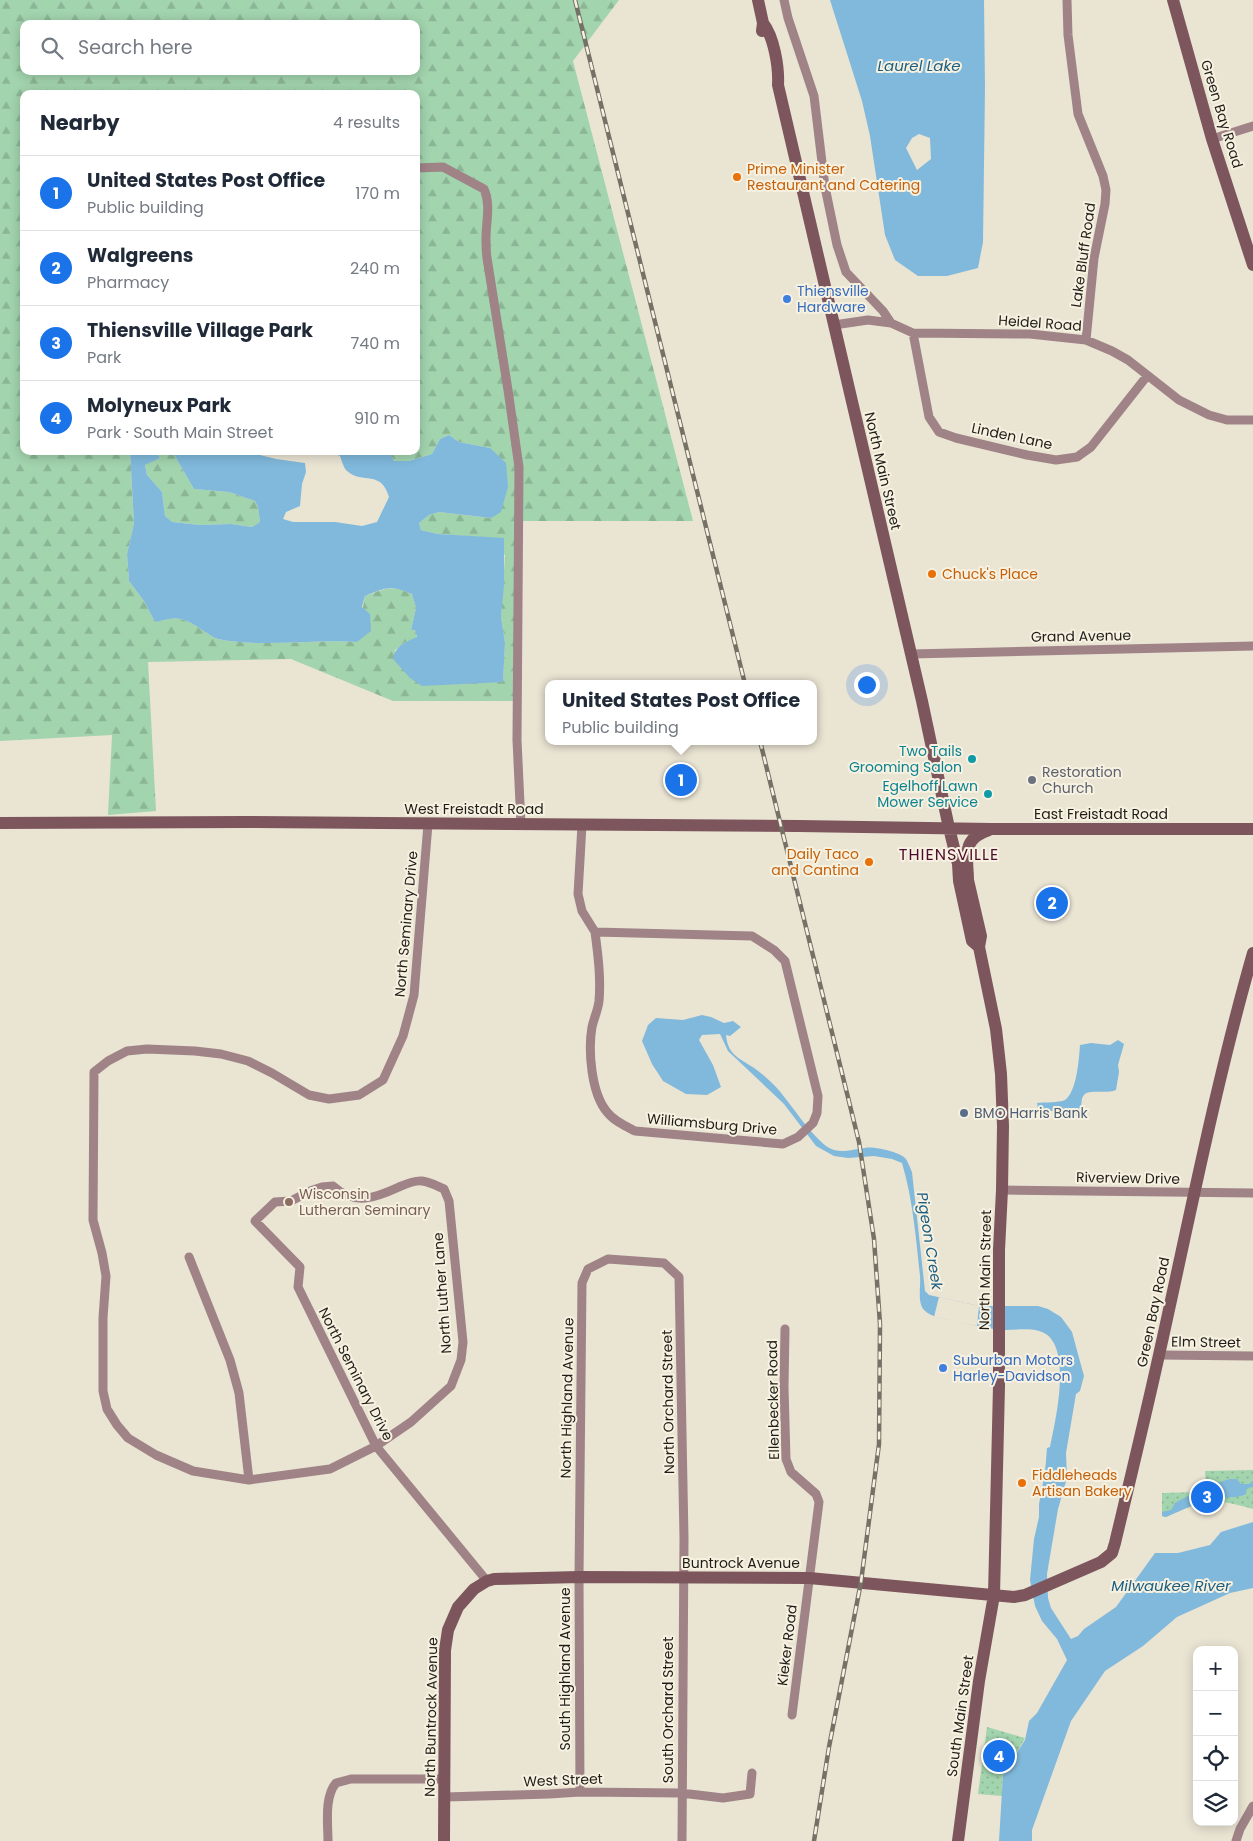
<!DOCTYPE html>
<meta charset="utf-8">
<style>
body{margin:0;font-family:Poppins,sans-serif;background:#f6f6f7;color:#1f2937}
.controls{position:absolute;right:15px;bottom:15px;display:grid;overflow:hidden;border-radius:10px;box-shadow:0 2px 12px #0003}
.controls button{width:45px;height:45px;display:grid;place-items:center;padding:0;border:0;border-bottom:1px solid #e0e1e3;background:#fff;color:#1f2937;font:25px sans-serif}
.you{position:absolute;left:866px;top:684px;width:18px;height:18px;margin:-12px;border:4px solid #fff;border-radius:50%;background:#1a73e8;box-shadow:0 0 0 8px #1a73e833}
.badge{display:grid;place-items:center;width:32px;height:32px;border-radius:50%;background:#1a73e8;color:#fff;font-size:16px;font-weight:700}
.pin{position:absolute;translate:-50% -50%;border:2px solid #fff;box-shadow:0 1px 5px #0006}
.popup{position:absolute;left:545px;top:680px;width:272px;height:65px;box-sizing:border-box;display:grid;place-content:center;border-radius:10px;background:#fff;filter:drop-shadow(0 1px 4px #0005);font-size:16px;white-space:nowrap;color:#747a83}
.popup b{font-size:19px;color:#1f2937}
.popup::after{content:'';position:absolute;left:50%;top:100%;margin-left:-10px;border:10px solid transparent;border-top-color:#fff}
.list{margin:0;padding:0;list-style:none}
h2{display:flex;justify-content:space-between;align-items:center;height:65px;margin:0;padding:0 20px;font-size:21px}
h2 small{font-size:16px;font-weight:400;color:#747a83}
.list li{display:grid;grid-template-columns:32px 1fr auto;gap:15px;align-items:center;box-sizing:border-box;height:75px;padding:0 20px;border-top:1px solid #e0e1e3}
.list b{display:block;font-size:19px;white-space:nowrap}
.list p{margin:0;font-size:16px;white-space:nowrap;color:#747a83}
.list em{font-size:16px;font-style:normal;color:#747a83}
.icon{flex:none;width:28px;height:28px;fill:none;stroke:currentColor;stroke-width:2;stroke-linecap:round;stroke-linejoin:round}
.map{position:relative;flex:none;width:1253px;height:1841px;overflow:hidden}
.search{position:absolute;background:#fff;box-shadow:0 2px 12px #0003;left:20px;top:20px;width:400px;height:55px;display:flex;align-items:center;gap:12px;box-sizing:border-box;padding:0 18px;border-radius:10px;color:#747a83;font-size:19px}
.panel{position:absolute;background:#fff;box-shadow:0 2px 12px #0003;left:20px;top:90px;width:400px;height:365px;border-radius:10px}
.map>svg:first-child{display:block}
.forest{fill:url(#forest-firs);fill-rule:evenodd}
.park{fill:url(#park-dots)}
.water{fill:#81b9dc;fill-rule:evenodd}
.pier{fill:#eae4d3}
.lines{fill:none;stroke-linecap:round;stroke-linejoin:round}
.street{stroke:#9f8387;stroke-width:9}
.secondary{stroke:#7c565c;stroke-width:12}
.rail-casing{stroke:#757166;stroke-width:4.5}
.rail{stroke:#f7f1e1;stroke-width:2.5;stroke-dasharray:8;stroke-linecap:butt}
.food-dot{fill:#e8710a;stroke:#f7f1e1;stroke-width:2}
.shop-dot{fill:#3f7fe0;stroke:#f7f1e1;stroke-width:2}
.culture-dot{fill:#0f9aa8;stroke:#f7f1e1;stroke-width:2}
.worship-dot{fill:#6b7280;stroke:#f7f1e1;stroke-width:2}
.service-dot{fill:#5c6f8a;stroke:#f7f1e1;stroke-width:2}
.education-dot{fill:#8d6e63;stroke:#f7f1e1;stroke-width:2}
.labels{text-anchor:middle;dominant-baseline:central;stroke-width:4;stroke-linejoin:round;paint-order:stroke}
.street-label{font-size:14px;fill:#1f1d17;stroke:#f7f1e1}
.food-label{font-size:14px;fill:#c56008;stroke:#f7f1e1;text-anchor:start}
.shop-label{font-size:14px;fill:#366cbe;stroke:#f7f1e1;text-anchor:start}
.culture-label{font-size:14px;fill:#0d838f;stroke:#f7f1e1;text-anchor:end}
.worship-label{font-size:14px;fill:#5b616d;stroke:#f7f1e1;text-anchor:start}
.service-label{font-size:14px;fill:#4e5e75;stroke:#f7f1e1;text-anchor:start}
.education-label{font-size:14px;fill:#785e54;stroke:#f7f1e1;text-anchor:start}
.water-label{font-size:15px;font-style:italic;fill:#1a5d7f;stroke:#f7f1e1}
.quarter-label{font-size:16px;letter-spacing:1px;fill:#4e0d2b;stroke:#f7f1e1}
</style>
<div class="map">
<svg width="1253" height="1841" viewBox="0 0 1253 1841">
<defs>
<pattern id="forest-firs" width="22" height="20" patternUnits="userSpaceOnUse" patternTransform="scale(1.25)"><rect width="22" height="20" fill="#a2d4ae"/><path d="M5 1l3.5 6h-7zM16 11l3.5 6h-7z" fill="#8bb695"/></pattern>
<pattern id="park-dots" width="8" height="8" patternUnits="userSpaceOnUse" patternTransform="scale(1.25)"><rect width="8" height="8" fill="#a2d4ae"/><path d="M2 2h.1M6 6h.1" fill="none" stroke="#8bb695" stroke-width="1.8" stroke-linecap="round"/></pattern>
</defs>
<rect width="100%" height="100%" fill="#eae4d3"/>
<path class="forest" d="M0 0H619L573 61 693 521H518V701H393L291 659 148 662 156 811 108 815 112 735 0 741ZM24 24H416V71H24ZM24 94H416V451H389L394 461H409L432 454 440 439 449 435 459 442 490 448 491 518 439 512 429 515 419 523 421 530 438 534 465 536 505 555 501 617 505 643 503 682H488L394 651 404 643 417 638 415 629 411 630 416 608 412 594C391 585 387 588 365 596L357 642C313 639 260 648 218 639 213 638 209 634 205 632 183 617 180 616 155 622L144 601 129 581 127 554 134 523 130 451H24Z
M156 451H172L194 489 229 492 255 501 258 507 260 522 252 527 231 524 200 525 172 522 165 516 162 492 147 475 145 464 160 458Z"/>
<path class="park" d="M1253 1470V1509C1211 1497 1206 1499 1166 1517L1162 1516V1493L1197 1492 1206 1487 1205 1471Z
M987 1727 1025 1738 1012 1762 1003 1775 1002 1796 978 1794Z"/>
<path class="water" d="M830 0H984L985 88 983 242 978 268 947 276H918L895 260 885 235 870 136 862 101ZM919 134 930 138 931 159 917 170 906 148 912 138Z
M449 435 459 442 490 448 506 463 508 487 501 512 491 518 439 512 429 515 419 523 421 530 438 534 504 538V585L501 617 505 643 503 682 422 686 410 678 393 659C396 645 404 643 417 637L415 630H411L416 608 412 594C391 585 386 587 365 596L362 607 370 614 371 631 357 642C312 639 262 648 218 639 213 638 209 634 205 632 183 617 180 616 155 622L144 601 129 581 127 554 134 523 130 451H156L160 458 145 465 147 475 162 492 165 516 172 522 200 525 231 524 252 527 260 522 258 507 255 501 229 492 194 489 172 451H244L276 459 305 463 306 472 302 484 300 506 286 512 283 519 293 522H335L362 526 377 522 389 497C381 469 363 485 347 471 343 467 342 461 340 456L328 451H389L394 461H409L432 454 440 439Z
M702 1015 711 1017 724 1023 733 1021 741 1027 730 1036 726 1035C728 1054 737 1057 751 1066 759 1071 768 1079 775 1086 789 1100 816 1145 834 1150 844 1153 855 1149 865 1148 873 1146 899 1152 905 1158 908 1161 910 1168 912 1172L925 1291 929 1295 979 1306H1038L1048 1309 1061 1317 1072 1332 1084 1376 1080 1391 1076 1394 1066 1453 1067 1478 1058 1509 1047 1574 1048 1598 1051 1608 1071 1639 1078 1636 1084 1629 1116 1607 1155 1553H1178L1210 1545 1221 1532 1253 1522V1588L1230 1593 1177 1617 1143 1646 1105 1671 1071 1721 1032 1830V1841H999L1003 1775 1025 1740 1029 1721 1037 1713 1067 1660 1057 1639 1042 1621 1035 1606 1030 1580 1034 1539 1039 1517V1504L1045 1472 1047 1448 1050 1447C1055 1422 1075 1340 1039 1331 1028 1328 1016 1330 1005 1330 988 1329 972 1325 956 1321 945 1319 932 1318 924 1310 917 1302 921 1286 920 1276 916 1239 913 1200 902 1163L892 1159 874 1156 848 1158 834 1156 816 1146 784 1104 728 1051 720 1034 702 1035 699 1040 713 1065 721 1087 707 1095 686 1094 663 1081 652 1064 642 1041 648 1025 656 1018 683 1020Z
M1118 1040 1124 1044 1118 1065 1119 1072 1116 1090C1108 1094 1087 1089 1084 1095 1080 1099 1082 1110 1081 1116H1065L1057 1111H1046L1038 1108 1037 1103C1045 1102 1058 1103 1065 1100 1077 1092 1079 1058 1080 1045L1091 1043 1110 1045Z
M1230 1479H1237L1241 1484H1249L1253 1481V1487L1247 1488 1246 1494C1236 1499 1225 1496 1215 1499 1198 1502 1182 1510 1166 1517L1162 1516V1512L1171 1510 1175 1503 1182 1499 1197 1492 1209 1485Z"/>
<path class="pier" d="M939 1297 979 1306 977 1326 934 1317Z"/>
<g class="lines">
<path class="street" d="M784 0 788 18 814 96 825 187 837 245 846 272 883 311 891 323
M1067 0 1068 35 1078 114 1103 176 1106 190 1105 204 1094 258 1086 340
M1212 139 1253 126
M416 168 443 167 484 189C491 205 486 221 486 238 486 244 486 251 487 258L508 390 519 467 517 740 521 825
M834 325 868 320 891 323 913 333 1030 334 1086 340 1112 351 1128 360 1179 400 1209 415 1227 420H1253
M913 333 929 417 939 432 956 438 1027 455 1056 460 1077 457 1091 447 1147 376
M911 654 1253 646
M428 824 414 995 403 1036 383 1080 359 1095 329 1099 309 1095 272 1073 248 1061 221 1054 195 1051 147 1049 127 1051 108 1061 94 1072 93 1220 102 1253 106 1276 103 1318V1391L107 1409 117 1425 128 1438 156 1455 193 1471 249 1480 330 1469 376 1446 411 1422 451 1386 461 1360 463 1342 449 1201 444 1189C437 1186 430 1182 422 1181 415 1180 406 1184 399 1187 375 1198 355 1206 333 1186L322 1187 310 1191 291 1201 275 1202 255 1221 300 1267 298 1287 376 1446 487 1581
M582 825 578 894 582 911 595 932
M595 932 752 936 774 950 785 961 818 1096 817 1113 813 1123 798 1137 783 1144 635 1131C625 1126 614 1121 607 1112 591 1093 588 1050 592 1027 594 1018 598 1010 599 1001 601 978 598 955 595 932Z
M1002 1190 1253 1193
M189 1257 230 1360 239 1393 249 1480
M785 1329 784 1387 786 1459 791 1472 816 1494 819 1502 792 1715
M1159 1355 1253 1356
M580 1792 579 1577 582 1283 588 1269 608 1259 664 1263 679 1277 684 1538 682 1841
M445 1797 549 1794 580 1792 681 1793 723 1798 750 1794 752 1773
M328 1841C328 1824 324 1797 336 1783L351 1779H445
M1236 1841 1240 1829 1253 1806"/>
<path class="secondary" d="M758 0 763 23 762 31
M1173 0 1212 139 1253 265
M763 23C774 37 779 67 778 85L922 701 949 828 958 864 959 881 972 941 979 947
M0 823 245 822 799 826 991 829H1253
M958 864 968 880 981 936 979 947 996 1029 1001 1074 1003 1126 1002 1190 999 1250V1386L994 1595 979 1681 958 1841
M968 878C967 854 962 839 989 830
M444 1841 445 1650 448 1630 458 1607 474 1589 487 1581 494 1579 579 1577 809 1578 1014 1597 1025 1595 1101 1562 1112 1553 1115 1543C1130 1480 1145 1418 1159 1355 1189 1221 1215 1086 1253 953"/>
<g class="rail-casing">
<path id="rail" d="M575 0 745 684
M760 741 859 1142 874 1239 880 1324 879 1444 861 1582 829 1747 814 1841"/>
</g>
<use href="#rail" class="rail"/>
</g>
<g class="food-dot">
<circle cx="737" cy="177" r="5"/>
<circle cx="932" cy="574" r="5"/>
<circle cx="869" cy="862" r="5"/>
<circle cx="1022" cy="1483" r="5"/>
</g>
<g class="shop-dot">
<circle cx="787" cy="299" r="5"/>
<circle cx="943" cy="1368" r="5"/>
</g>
<g class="culture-dot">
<circle cx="972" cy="759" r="5"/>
<circle cx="988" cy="794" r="5"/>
</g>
<circle class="worship-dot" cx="1032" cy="780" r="5"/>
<circle class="service-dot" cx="964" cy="1113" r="5"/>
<circle class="education-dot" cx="289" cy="1202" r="5"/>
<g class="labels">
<g class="street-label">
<text transform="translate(1222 114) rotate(73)">Green Bay Road</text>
<text transform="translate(1083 255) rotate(-82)">Lake Bluff Road</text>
<text transform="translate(1040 323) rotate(4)">Heidel Road</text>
<text transform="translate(1012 436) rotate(12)">Linden Lane</text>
<text transform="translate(883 471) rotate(77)">North Main Street</text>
<text transform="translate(1081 636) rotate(-1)">Grand Avenue</text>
<text x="474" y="809">West Freistadt Road</text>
<text x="1101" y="814">East Freistadt Road</text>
<text transform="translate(406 924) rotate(-85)">North Seminary Drive</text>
<text transform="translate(712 1124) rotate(5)">Williamsburg Drive</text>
<text transform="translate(1128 1178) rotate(1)">Riverview Drive</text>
<text transform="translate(985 1270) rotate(-89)">North Main Street</text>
<text transform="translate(442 1293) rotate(-94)">North Luther Lane</text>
<text transform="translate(1153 1312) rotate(-78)">Green Bay Road</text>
<text transform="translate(1206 1342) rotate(1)">Elm Street</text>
<text transform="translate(356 1374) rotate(63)">North Seminary Drive</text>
<text transform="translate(567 1398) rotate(-89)">North Highland Avenue</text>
<text transform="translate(773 1400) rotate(-91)">Ellenbecker Road</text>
<text transform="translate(668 1402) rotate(-91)">North Orchard Street</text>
<text x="741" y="1563">Buntrock Avenue</text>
<text transform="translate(787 1645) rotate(-83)">Kieker Road</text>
<text transform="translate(565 1669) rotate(-90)">South Highland Avenue</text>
<text transform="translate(668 1710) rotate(-90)">South Orchard Street</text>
<text transform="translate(960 1716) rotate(-82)">South Main Street</text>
<text transform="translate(431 1717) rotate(-89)">North Buntrock Avenue</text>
<text transform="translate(563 1780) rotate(-2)">West Street</text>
</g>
<g class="food-label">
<text x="747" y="169">Prime Minister<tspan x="747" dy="16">Restaurant and Catering</tspan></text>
<text x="942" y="574">Chuck's Place</text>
<text x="859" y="854" text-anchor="end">Daily Taco<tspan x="859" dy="16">and Cantina</tspan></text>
<text x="1032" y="1475">Fiddleheads<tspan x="1032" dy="16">Artisan Bakery</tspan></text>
</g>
<g class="shop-label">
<text x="797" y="291">Thiensville<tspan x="797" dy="16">Hardware</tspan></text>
<text x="953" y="1360">Suburban Motors<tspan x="953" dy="16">Harley-Davidson</tspan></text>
</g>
<g class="culture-label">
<text x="962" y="751">Two Tails<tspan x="962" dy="16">Grooming Salon</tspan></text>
<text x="978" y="786">Egelhoff Lawn<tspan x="978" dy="16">Mower Service</tspan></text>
</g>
<g class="worship-label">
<text x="1042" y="772">Restoration<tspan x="1042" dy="16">Church</tspan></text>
</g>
<g class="service-label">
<text x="974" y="1113">BMO Harris Bank</text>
</g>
<g class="education-label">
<text x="299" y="1194">Wisconsin<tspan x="299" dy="16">Lutheran Seminary</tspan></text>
</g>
<g class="water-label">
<text x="919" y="65">Laurel Lake</text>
<text transform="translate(930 1241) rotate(81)">Pigeon Creek</text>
<text x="1171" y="1585">Milwaukee River</text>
</g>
<g class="quarter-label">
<text x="949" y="854">THIENSVILLE</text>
</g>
</g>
</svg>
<div class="controls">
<button>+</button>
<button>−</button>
<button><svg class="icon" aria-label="locate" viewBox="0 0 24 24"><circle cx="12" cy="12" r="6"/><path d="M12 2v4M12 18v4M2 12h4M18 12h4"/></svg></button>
<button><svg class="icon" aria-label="layers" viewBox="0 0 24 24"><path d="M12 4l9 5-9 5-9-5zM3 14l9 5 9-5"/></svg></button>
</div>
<div class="you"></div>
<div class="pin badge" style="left:681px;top:780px">1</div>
<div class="popup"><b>United States Post Office</b>Public building</div>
<div class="pin badge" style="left:1052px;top:903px">2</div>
<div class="pin badge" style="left:1207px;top:1497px">3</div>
<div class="pin badge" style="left:999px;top:1756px">4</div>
<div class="search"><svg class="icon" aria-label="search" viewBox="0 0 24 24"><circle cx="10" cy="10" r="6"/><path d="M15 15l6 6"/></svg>Search here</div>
<section class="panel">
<h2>Nearby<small>4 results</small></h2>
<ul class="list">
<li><span class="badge">1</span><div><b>United States Post Office</b><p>Public building</p></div><em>170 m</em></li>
<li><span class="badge">2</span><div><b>Walgreens</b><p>Pharmacy</p></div><em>240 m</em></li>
<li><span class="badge">3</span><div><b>Thiensville Village Park</b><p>Park</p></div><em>740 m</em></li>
<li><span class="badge">4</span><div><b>Molyneux Park</b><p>Park · South Main Street</p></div><em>910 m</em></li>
</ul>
</section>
</div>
